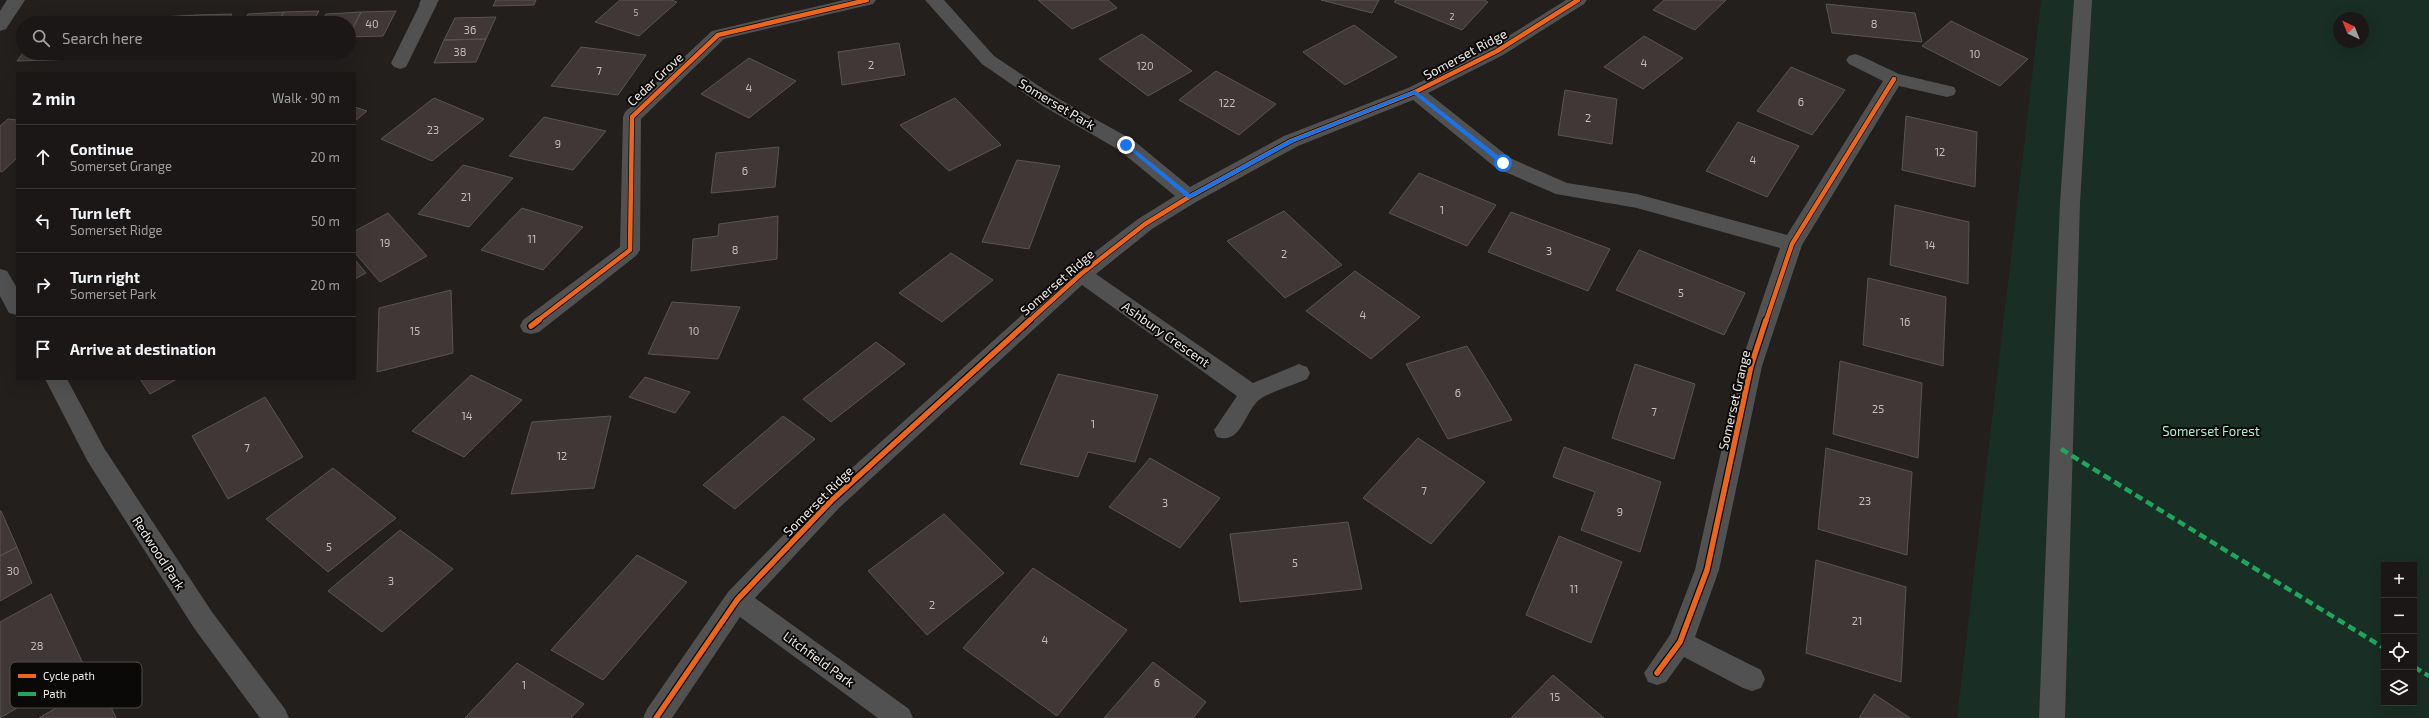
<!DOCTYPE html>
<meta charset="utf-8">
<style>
body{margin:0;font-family:"Exo 2",sans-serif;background:#23201f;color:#f1f3f6}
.controls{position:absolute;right:12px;bottom:12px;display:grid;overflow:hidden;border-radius:0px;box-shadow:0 4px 16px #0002}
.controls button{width:36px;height:36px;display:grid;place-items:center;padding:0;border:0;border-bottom:1px solid #383635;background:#1a1716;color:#f1f3f6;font:20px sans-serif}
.compass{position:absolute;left:2333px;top:12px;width:36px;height:36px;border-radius:50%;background:#1a1716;box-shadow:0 4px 16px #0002;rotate:317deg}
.stop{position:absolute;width:12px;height:12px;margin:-9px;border:3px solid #1a73e8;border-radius:50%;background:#fff}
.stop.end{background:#1a73e8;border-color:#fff;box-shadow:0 1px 4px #0008}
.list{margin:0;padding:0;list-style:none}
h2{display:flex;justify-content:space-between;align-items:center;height:52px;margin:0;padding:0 16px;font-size:17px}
h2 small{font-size:13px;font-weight:400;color:#9f9fa1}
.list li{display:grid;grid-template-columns:26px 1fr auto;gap:12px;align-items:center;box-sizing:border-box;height:64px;padding:0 16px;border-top:1px solid #383635}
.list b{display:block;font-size:15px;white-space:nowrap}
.list p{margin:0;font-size:13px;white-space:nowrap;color:#9f9fa1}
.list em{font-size:13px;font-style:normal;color:#9f9fa1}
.icon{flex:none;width:22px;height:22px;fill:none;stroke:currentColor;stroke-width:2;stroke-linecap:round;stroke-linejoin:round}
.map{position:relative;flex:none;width:2429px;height:718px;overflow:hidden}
.search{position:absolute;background:#1a1716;box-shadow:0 4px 16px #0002;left:16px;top:16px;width:340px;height:44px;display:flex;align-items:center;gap:10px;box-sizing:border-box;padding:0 14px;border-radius:22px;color:#9f9fa1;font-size:15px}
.panel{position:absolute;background:#1a1716;box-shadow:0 4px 16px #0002;left:16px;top:72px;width:340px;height:308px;border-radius:0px}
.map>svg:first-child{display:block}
.green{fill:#192e24;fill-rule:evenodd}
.building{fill:#403837;stroke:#575554}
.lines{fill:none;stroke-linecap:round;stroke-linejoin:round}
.lane{fill:#525152;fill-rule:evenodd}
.street{fill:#525152;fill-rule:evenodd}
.quiet{stroke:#20a55d;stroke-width:4.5;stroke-dasharray:8 4.5;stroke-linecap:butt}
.cycleway-far1-casing{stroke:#0b0908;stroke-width:6}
.cycleway-casing{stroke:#0b0908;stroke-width:8}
.cycleway-far1{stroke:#eb651d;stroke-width:4.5}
.cycleway{stroke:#eb651d;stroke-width:5.5}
.route{fill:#1a73e8}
.labels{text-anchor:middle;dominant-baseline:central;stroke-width:4;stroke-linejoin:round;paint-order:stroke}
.far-number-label{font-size:9px;fill:#c2bebc}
.number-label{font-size:11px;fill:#c2bebc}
.street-label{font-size:13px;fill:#eeebe9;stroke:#0b0908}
.park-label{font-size:13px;fill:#acebcc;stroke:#0b0908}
.key{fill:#0b0908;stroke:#4f4d4c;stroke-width:1}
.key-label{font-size:11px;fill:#eeebe9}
</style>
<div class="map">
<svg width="2429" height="718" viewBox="0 0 2429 718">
<rect width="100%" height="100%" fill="#221f1d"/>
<path class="green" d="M2041 0H2429V718H1957ZM2339 18H2363V42H2339ZM2384 565H2414V703H2384Z"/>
<path class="building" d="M496 0H536L534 5 493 6Z
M620 0H671L677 2 639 36 595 22Z
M1038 0H1108L1117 8 1072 29Z
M1321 0H1379L1372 13Z
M1396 0H1484L1488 2 1462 30 1394 2Z
M1664 0H1726L1695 30 1653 10Z
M1826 4 1915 13 1922 42 1832 33Z
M319 11 312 23H277L284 12Z
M396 11 383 36 349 37 361 12Z
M284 12 277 23H243L248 14Z
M361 12 349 34V23H320L326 14Z
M232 14 226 23H191L197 15Z
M197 15 191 23H156L161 17Z
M496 17 486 39 444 40 455 18Z
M1951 21 2028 59 2000 86 1922 46Z
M1354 25 1397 57 1345 85 1303 52Z
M1142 34 1192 71 1148 96 1099 59Z
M1644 36 1683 58 1643 89 1604 67Z
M486 39 476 62 434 63 444 40Z
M899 43 905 75 842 85 838 52Z
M581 47 646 55 618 95 551 86Z
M23 53H80L76 59 17 61Z
M749 58 796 81 749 118 701 94Z
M1791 67 1845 90 1812 135 1757 111Z
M1216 71 1276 104 1239 135 1179 100Z
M1565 90 1617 99 1612 144 1558 135Z
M434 98 484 119 432 161 381 139Z
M955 98 1001 145 949 171 900 125Z
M355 107 367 111 355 121Z
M1906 116 1977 132 1975 187 1902 170Z
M544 117 606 131 573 170 509 156Z
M8 119 17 120V158L2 172 0 171V126Z
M1738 122 1799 146 1767 197 1706 171Z
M779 147 775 187 711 193 716 153Z
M1017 160 1060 166 1029 249 982 242Z
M463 165 513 178 469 227 418 214Z
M1419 173 1496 205 1467 246 1389 213Z
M1895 205 1969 222 1968 284 1890 265Z
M522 208 583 227 543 270 481 250Z
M1284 211 1342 265 1285 298 1227 241Z
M1511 212 1610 249 1588 291 1488 252Z
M388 213 427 256 380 282 355 253V231Z
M778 216 777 259 691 271 693 239 718 236 719 224Z
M1639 250 1745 293 1724 335 1616 290Z
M951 253 993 280 942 322 899 293Z
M355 260 366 273 355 279Z
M1355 271 1420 317 1371 359 1306 311Z
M1868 278 1946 297 1943 366 1863 345Z
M451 290 453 353 377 372 379 308Z
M672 302 740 307 718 359 648 354Z
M876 342 905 364 831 422 803 399Z
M1467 346 1512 420 1448 439 1406 364Z
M1840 361 1922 383 1918 458 1833 434Z
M1635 364 1695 384 1674 459 1612 438Z
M1058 374 1158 395 1135 462 1088 452 1078 477 1020 464Z
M471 375 522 400 464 457 412 431Z
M645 377 690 392 675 413 629 397Z
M140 379H177L150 394Z
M265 397 303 457 228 499 192 436Z
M611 416 594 488 511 494 532 422Z
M783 416 815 439 735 509 703 485Z
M1418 438 1485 482 1431 544 1363 498Z
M1564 447 1661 482 1640 552 1581 530 1595 492 1553 477Z
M1826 448 1912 472 1907 555 1818 529Z
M1150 458 1220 498 1180 548 1109 507Z
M333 468 396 518 328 572 266 519Z
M1 511 17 547 0 556V511Z
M944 514 1004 573 927 635 868 571Z
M1348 522 1362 589 1240 602 1230 534Z
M400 530 453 569 382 632 328 591Z
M1559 536 1622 562 1591 643 1526 615Z
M17 547 32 583 0 601V556Z
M637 555 687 582 603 680 551 650Z
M1816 560 1906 587 1901 682 1806 653Z
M1033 568 1127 630 1057 716 963 648Z
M51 594 85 668 0 718V622Z
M1153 662 1206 702 1193 718H1104Z
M517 663 584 704 571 718H465Z
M1553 675 1604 718H1511Z
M100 682 116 718H39Z
M1874 694 1910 718H1859Z"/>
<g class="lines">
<path class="lane" d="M422 0H434L437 4 406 67 400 69 394 67 391 63Z
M2074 0H2092L2080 203 2065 718H2039L2060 203Z"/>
<path class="street" d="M7 0H25L6 29 0 31V11Z
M421 0H439L434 8H422L419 4Z
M844 0H876L873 4 724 39 641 119 640 250 637 255 539 332 531 334 523 332 520 326 523 320 620 247 623 117 625 112 712 31Z
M925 0H944L994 56 1057 98 1133 140 1190 187 1284 136 1408 88 1491 47 1566 0H1587L1584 4 1503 55 1428 93 1510 158 1567 183 1637 194 1787 235 1883 81 1849 64 1846 60 1849 56 1855 54 1861 56 1899 74 1954 87 1956 91 1954 95 1947 97 1899 86 1802 245 1762 366 1719 570 1695 637 1761 670 1765 679 1761 688 1752 691 1743 688 1684 657 1666 682 1657 685 1648 682 1644 673 1670 635 1695 570 1740 366 1780 248 1637 208 1556 194 1496 168 1413 100 1298 146 1196 202 1152 229 1096 274 1253 383 1299 364 1307 367 1310 373 1307 379C1294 385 1269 392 1259 400 1244 413 1241 445 1217 437L1214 430 1237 396 1082 285 839 508 755 598 909 709 913 718H878L740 617 672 718H643L647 709 728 592 823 494 1074 268 1138 219 1175 196 1119 150 1043 106 982 64Z
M0 269 7 271 17 288V315L9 313 0 296Z
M45 379H67L104 448 212 612 285 709 289 718H260L194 628 88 462Z"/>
<path class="quiet" d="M2061 449 2384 648
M2414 667 2429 676"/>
<g class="cycleway-far1-casing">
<path id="cycleway-far1" d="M537 321 630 250 632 117 718 35 867 0
M1029 321 1081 274 1145 224 1189 197 1291 141 1415 92 1497 51 1578 0
M1766 321 1792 244 1894 79"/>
</g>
<g class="cycleway-casing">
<path id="cycleway" d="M531 326 539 320
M1657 673 1680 642 1707 570 1751 366 1766 320
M656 718 737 600 831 501 1030 320"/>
</g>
<use href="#cycleway-far1" class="cycleway-far1"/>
<use href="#cycleway" class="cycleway"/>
</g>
<path class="route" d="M1415 90 1505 161V164H1501L1414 94 1294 142 1189 199 1124 145 1128 144 1190 194 1289 140Z"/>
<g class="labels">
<g class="far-number-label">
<text x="636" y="12">5</text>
<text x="1452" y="16">2</text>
</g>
<g class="number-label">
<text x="372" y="23">40</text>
<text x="1874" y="23">8</text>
<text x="470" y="29">36</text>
<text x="460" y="51">38</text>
<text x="1975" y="53">10</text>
<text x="1644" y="62">4</text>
<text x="871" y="64">2</text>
<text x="1145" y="65">120</text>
<text x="599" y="70">7</text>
<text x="749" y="87">4</text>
<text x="1801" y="101">6</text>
<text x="1227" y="102">122</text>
<text x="1588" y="117">2</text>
<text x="433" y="129">23</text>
<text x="558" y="143">9</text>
<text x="1940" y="151">12</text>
<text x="1753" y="159">4</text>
<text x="745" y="170">6</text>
<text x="466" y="196">21</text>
<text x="1442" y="209">1</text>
<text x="532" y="238">11</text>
<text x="385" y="242">19</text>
<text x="1930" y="244">14</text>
<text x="735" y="249">8</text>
<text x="1549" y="250">3</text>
<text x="1284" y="253">2</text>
<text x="1681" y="292">5</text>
<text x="1363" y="314">4</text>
<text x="1905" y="321">16</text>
<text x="415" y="330">15</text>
<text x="694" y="330">10</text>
<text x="1458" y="392">6</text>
<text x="1878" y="408">25</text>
<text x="1654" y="411">7</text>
<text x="467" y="415">14</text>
<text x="1093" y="423">1</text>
<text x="247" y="447">7</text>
<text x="562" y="455">12</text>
<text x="1424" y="490">7</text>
<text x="1865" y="500">23</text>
<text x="1165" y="502">3</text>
<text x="1620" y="511">9</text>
<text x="329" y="546">5</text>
<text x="1295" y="562">5</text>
<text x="13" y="570">30</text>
<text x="391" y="580">3</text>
<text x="1574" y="588">11</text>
<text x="932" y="604">2</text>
<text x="1857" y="620">21</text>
<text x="1045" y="639">4</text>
<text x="37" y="645">28</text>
<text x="1157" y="682">6</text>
<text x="524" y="684">1</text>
<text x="1555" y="696">15</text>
</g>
<g class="street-label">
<text transform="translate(1465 54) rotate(-28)">Somerset Ridge</text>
<text transform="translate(655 79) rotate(-43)">Cedar Grove</text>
<text transform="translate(1057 104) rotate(31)">Somerset Park</text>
<text transform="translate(1057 282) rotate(-41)">Somerset Ridge</text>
<text transform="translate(1166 334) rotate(35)">Ashbury Crescent</text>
<text transform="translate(1734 400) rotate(-77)">Somerset Grange</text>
<text transform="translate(818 501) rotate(-45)">Somerset Ridge</text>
<text transform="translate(159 553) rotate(57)">Redwood Park</text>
<text transform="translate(819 659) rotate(36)">Litchfield Park</text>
</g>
<g class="park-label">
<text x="2211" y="431">Somerset Forest</text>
</g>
</g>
<rect x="10" y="662" width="132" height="46" rx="6" class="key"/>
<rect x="18" y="674" width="18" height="4" fill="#eb651d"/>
<rect x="18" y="692" width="18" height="4" fill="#20a55d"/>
<g class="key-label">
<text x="43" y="680">Cycle path</text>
<text x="43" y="698">Path</text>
</g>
</svg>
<div class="controls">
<button>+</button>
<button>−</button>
<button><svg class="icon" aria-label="locate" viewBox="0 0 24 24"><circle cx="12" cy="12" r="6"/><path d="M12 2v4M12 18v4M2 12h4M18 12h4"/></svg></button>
<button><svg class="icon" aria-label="layers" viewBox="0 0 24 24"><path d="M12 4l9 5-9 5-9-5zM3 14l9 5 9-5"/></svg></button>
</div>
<svg class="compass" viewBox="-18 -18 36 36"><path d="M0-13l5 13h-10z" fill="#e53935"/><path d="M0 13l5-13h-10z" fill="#9f9fa1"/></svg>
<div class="stop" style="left:1503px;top:163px"></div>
<div class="stop end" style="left:1126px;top:145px"></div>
<div class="search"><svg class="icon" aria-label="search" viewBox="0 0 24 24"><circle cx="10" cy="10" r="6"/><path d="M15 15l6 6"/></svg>Search here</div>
<section class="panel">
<h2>2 min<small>Walk · 90 m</small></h2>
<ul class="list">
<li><svg class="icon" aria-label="ahead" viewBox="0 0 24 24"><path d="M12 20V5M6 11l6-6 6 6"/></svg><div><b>Continue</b><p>Somerset Grange</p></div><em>20 m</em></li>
<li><svg class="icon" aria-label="left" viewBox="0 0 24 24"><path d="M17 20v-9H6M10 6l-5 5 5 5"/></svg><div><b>Turn left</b><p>Somerset Ridge</p></div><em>50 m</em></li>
<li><svg class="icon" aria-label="right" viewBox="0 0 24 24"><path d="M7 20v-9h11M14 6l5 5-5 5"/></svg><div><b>Turn right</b><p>Somerset Park</p></div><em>20 m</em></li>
<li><svg class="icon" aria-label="arrive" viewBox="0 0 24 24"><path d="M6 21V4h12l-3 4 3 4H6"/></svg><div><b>Arrive at destination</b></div></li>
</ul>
</section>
</div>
